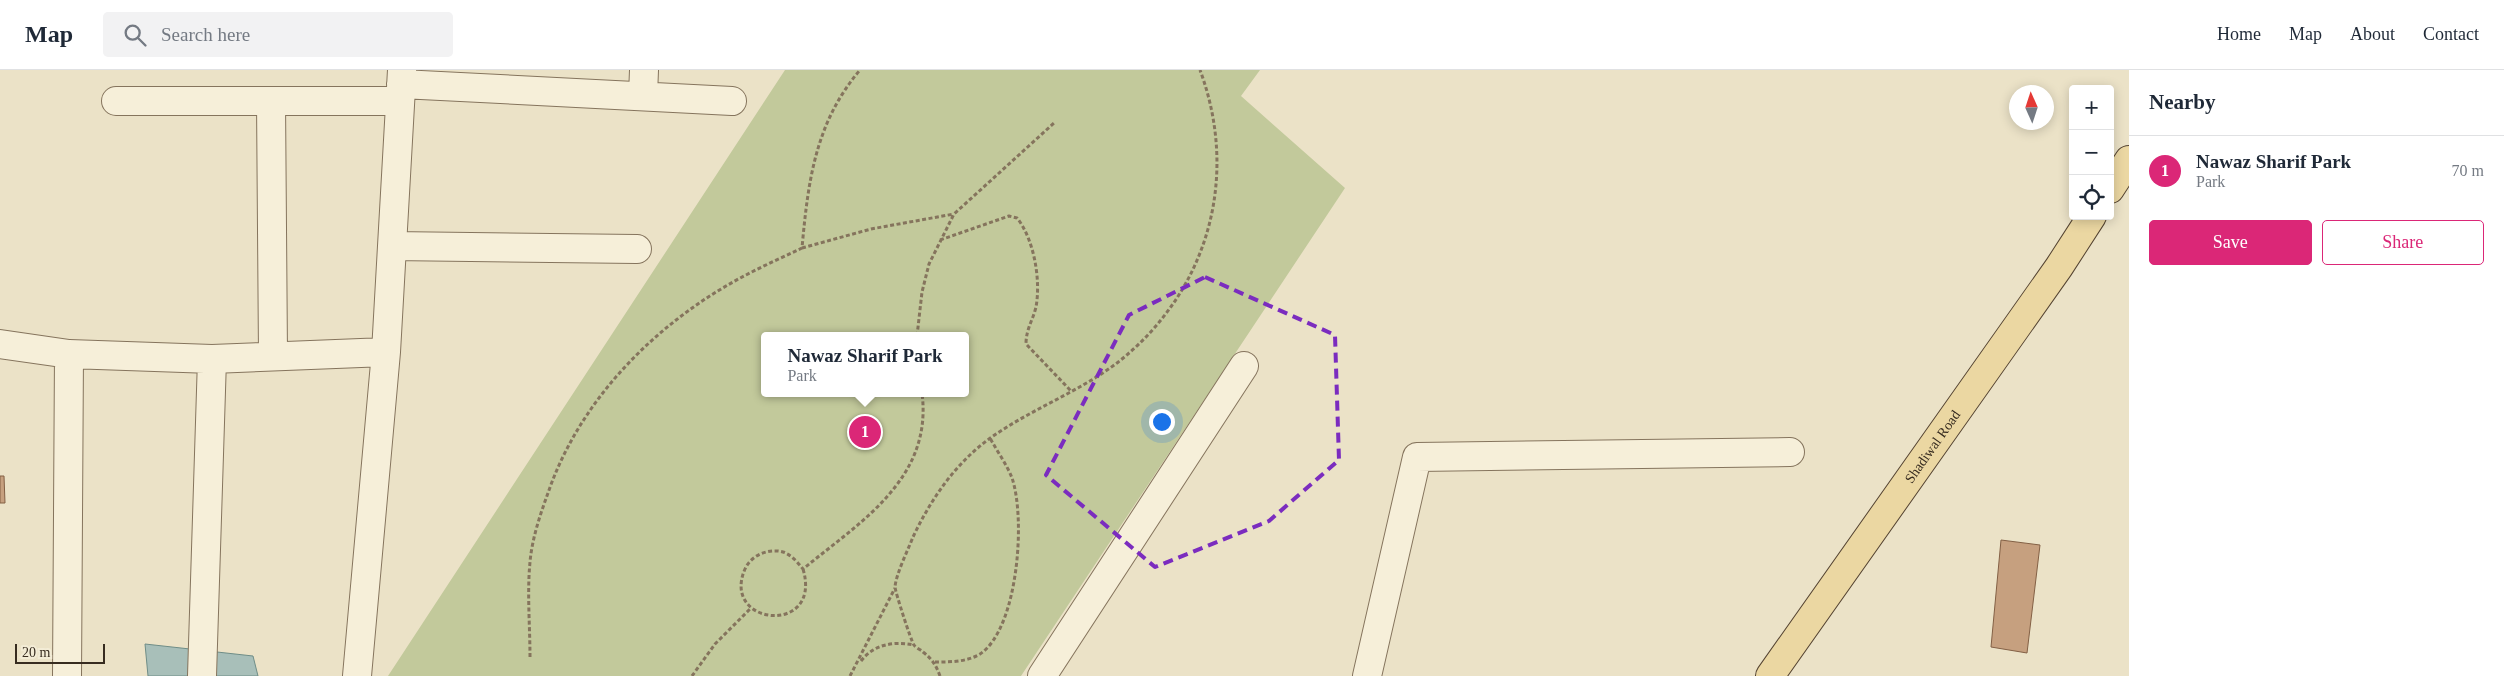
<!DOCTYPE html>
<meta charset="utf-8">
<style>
body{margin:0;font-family:Georgia,serif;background:#f2f2f3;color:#1f2937}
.controls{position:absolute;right:15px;top:15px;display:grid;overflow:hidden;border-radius:5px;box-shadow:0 2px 12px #0003}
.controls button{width:45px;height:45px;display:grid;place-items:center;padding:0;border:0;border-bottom:1px solid #e0e1e3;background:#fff;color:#1f2937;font:25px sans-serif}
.compass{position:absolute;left:2009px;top:15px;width:45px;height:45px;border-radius:50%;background:#fff;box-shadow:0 2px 12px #0003;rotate:357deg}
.scale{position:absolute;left:15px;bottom:12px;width:90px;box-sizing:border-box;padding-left:5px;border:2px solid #372c20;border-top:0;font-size:14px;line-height:18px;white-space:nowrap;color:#372c20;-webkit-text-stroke:4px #f3ecd6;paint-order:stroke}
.you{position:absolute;left:1161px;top:351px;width:18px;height:18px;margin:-12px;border:4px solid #fff;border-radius:50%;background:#1a73e8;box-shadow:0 0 0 8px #1a73e833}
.badge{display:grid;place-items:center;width:32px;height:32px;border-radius:50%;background:#db2777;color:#fff;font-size:16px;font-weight:700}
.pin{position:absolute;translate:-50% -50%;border:2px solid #fff;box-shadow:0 1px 5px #0006}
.popup{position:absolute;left:761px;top:262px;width:208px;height:65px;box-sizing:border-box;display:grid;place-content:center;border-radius:5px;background:#fff;filter:drop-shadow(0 1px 4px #0005);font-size:16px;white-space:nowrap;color:#747a83}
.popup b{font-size:19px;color:#1f2937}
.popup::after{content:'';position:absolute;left:50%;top:100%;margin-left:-10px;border:10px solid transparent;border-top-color:#fff}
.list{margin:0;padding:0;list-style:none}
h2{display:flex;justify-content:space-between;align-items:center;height:65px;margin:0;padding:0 20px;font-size:21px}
h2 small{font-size:16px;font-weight:400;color:#747a83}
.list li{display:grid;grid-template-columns:32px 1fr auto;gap:15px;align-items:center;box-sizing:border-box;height:70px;padding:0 20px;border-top:1px solid #e0e1e3}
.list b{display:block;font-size:19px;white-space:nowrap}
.list p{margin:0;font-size:16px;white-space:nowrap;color:#747a83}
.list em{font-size:16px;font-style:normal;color:#747a83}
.actions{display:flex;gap:10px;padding:15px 20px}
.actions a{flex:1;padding:11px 0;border:1px solid #db2777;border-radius:5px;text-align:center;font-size:18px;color:#db2777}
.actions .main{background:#db2777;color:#fff}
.icon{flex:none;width:28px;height:28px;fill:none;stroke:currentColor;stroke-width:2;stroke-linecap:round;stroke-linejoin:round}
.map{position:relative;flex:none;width:2129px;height:606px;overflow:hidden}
header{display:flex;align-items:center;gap:30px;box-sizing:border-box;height:70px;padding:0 25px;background:#fff;border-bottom:1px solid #e0e1e3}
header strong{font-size:24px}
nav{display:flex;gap:28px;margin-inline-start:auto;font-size:18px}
.search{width:350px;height:45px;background:#f2f2f3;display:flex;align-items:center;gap:12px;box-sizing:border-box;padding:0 18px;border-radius:5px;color:#747a83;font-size:19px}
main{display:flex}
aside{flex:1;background:#fff}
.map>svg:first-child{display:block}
.green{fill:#c2c99b;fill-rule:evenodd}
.water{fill:#a8bfb9;stroke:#6f8d87}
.building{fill:#c6a07f;stroke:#836045}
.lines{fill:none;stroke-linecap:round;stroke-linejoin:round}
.minor-casing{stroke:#85745d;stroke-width:30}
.primary-casing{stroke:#544331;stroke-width:30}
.path{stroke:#85745d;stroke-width:3;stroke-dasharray:4 2.5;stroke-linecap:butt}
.minor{stroke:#f6efd9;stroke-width:28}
.primary{stroke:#ebd7a2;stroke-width:28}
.marked{fill:none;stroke:#7b2cbf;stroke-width:4;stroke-dasharray:10 6;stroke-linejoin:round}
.labels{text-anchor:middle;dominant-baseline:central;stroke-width:5;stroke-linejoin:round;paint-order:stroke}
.street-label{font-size:14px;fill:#372c20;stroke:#f3ecd6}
</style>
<header>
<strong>Map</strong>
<div class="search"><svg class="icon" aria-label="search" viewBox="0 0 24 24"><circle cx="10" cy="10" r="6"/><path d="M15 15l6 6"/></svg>Search here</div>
<nav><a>Home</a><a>Map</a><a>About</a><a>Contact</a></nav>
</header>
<main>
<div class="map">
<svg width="2129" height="606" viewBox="0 0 2129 606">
<rect width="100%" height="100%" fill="#ebe2c7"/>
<path class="green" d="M785 0H1260L1241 26 1345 118 1021 606H388ZM765 266H965V323H765Z"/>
<path class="water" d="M145 574 253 586 258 606H148Z"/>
<path class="building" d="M0 406H4L5 433H0Z
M2001 470 2040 475 2027 583 1991 577Z"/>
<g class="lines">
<g class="minor-casing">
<path id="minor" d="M401 14 732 31
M643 26 644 0
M116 31H400
M271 31 273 286
M392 176 637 179
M0 274 69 284 212 289 386 282
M67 606 69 284
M202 606 212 289
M357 606 386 282 402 0
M1042 606 1244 296
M1367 606 1417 387 1790 382"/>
</g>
<g class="primary-casing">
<g id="primary">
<path d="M2110 119 2129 90"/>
<path id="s1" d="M1770 606 2059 197 2092 146"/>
</g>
</g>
<path class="path" d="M940 170 1009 146 1017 148C1034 169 1041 210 1036 237 1033 250 1026 259 1026 274L1072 322
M802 178 871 159 954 144
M917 266 922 222 929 194 954 144 1054 53
M803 499C823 566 720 556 745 499 751 485 769 478 783 482 792 485 798 493 803 499 860 452 933 409 922 323
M530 587C530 556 527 523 530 492 532 469 540 445 548 423 580 329 657 252 744 206 763 196 783 187 802 178 808 112 815 53 860 0
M861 591C874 574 894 571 914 575
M935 592C950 592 967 592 980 584 1018 559 1026 449 1012 408 1007 395 997 381 990 368
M692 606 715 574 751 538
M850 606 895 518
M940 606C936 595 932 589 923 582 921 580 916 578 914 575 911 571 895 521 895 517 896 504 908 480 913 467 931 429 955 394 989 369 1029 340 1077 323 1117 293 1208 222 1240 108 1200 0"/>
<use href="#minor" class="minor"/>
<use href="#primary" class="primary"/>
</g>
<path class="marked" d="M1205 207 1335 265 1339 390 1269 451 1155 497 1046 405 1129 245Z"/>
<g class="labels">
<g class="street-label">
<text stroke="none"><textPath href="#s1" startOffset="281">Shadiwal Road</textPath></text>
</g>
</g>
</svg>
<div class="controls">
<button>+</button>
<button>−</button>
<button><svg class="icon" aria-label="locate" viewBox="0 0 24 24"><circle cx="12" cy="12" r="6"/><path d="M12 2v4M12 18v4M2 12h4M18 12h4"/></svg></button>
</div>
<svg class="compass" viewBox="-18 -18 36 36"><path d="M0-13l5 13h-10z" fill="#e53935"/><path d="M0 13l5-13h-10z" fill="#747a83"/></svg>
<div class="scale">20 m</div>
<div class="you"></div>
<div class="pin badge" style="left:865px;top:362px">1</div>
<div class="popup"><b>Nawaz Sharif Park</b>Park</div>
</div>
<aside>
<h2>Nearby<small></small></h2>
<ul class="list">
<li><span class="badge">1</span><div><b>Nawaz Sharif Park</b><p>Park</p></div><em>70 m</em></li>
</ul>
<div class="actions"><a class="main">Save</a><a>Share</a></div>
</aside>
</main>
